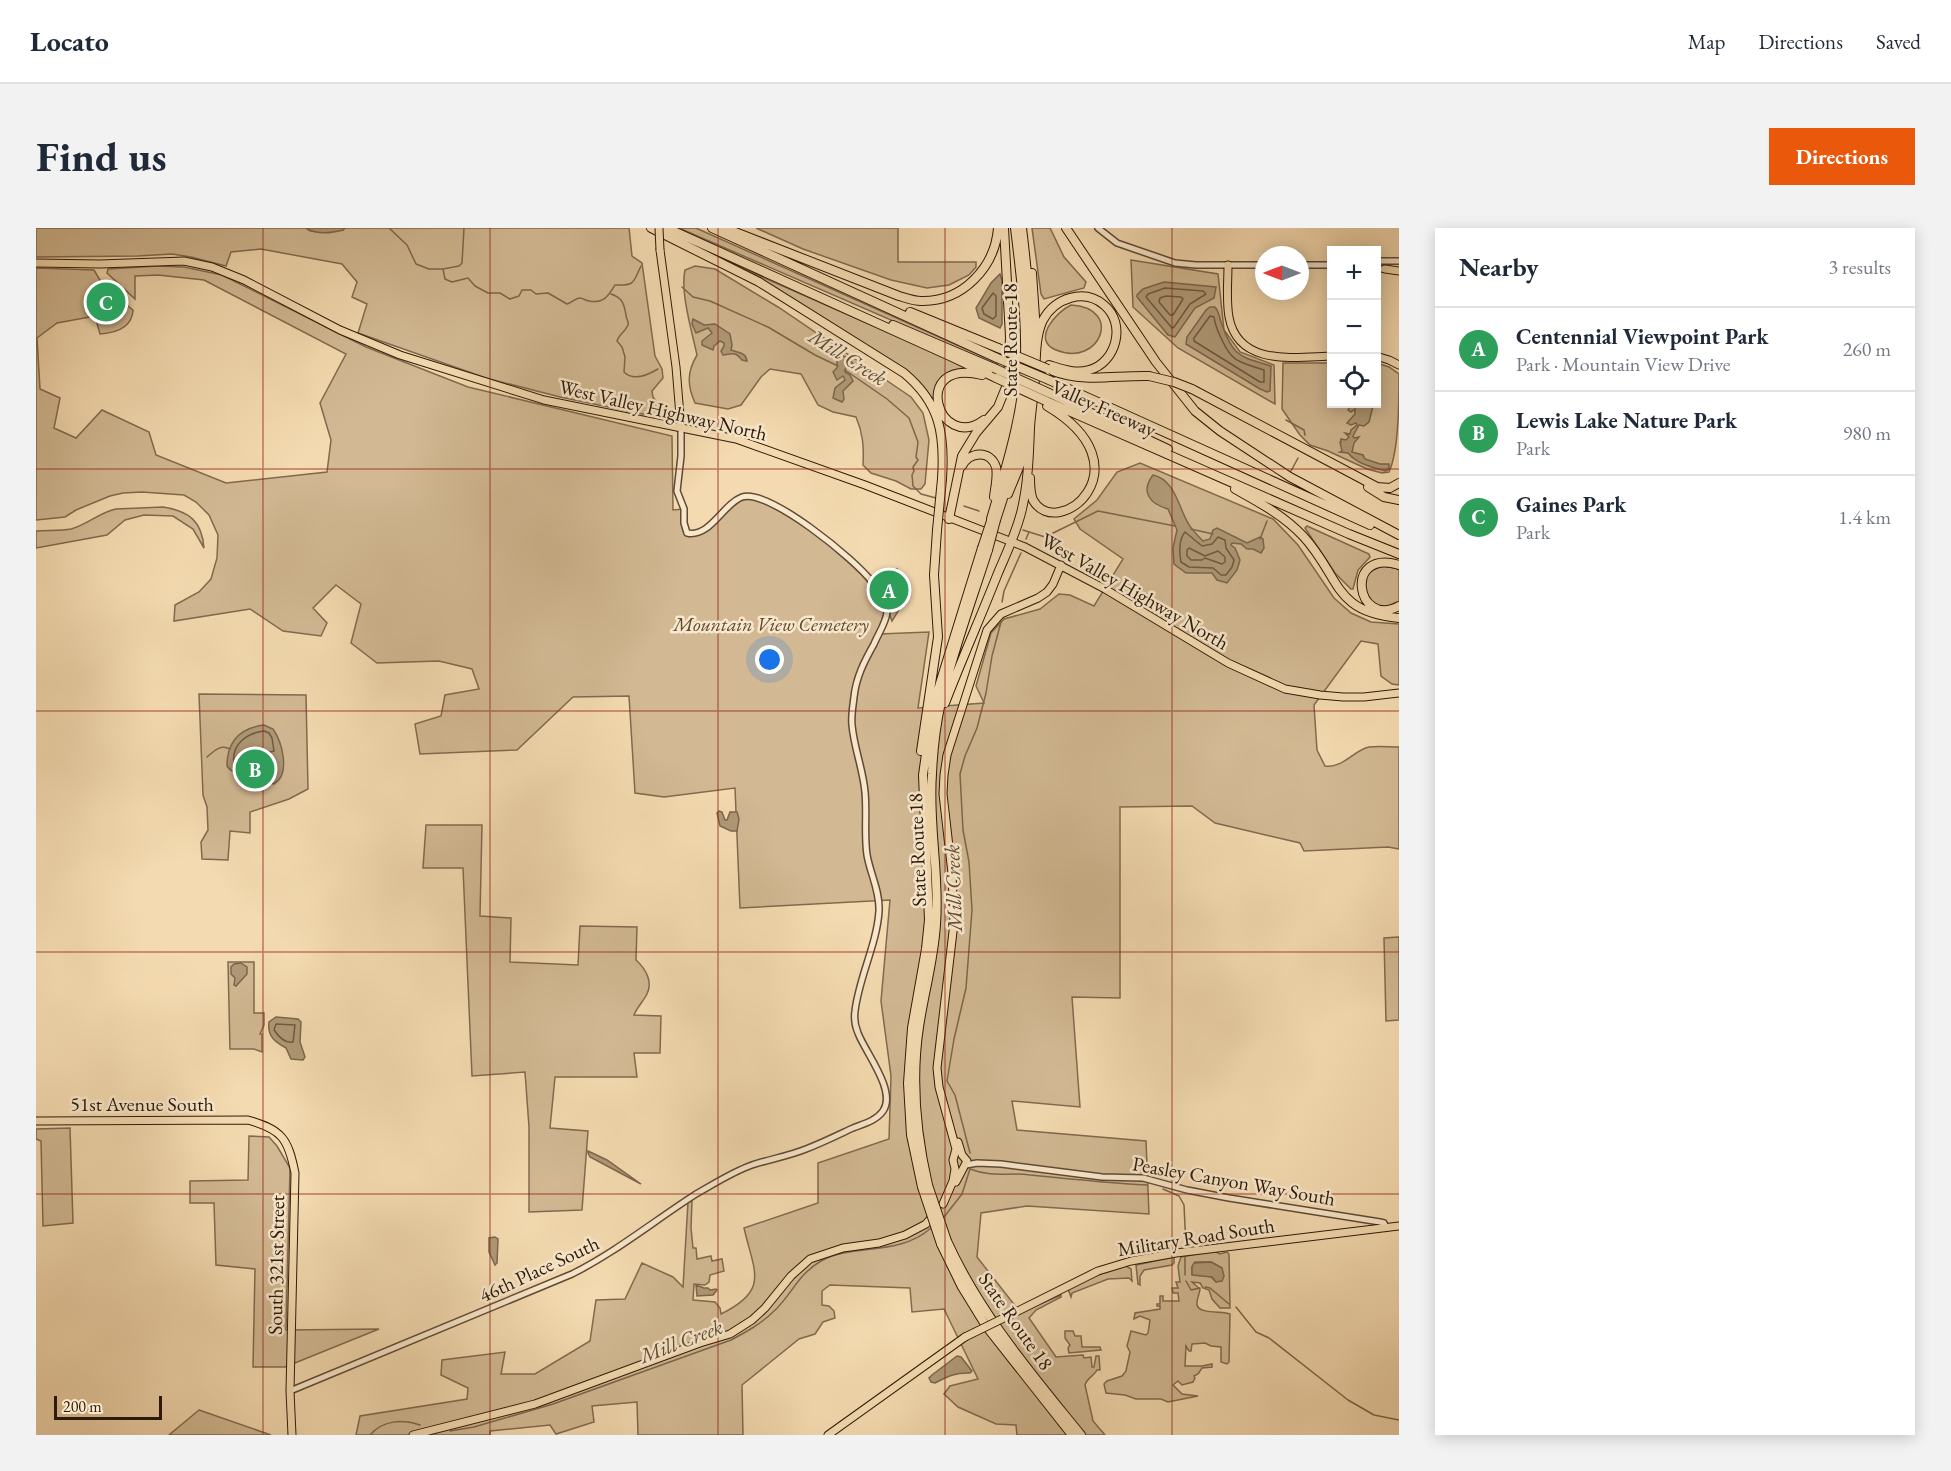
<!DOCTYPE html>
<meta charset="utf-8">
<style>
body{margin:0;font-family:"EB Garamond",serif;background:#f2f2f3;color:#1f2937}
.controls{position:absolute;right:18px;top:18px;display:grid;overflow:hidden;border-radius:0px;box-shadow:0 3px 15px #0003}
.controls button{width:54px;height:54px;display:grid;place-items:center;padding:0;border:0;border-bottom:2px solid #e0e1e3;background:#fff;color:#1f2937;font:30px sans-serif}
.compass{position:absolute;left:1219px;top:18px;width:54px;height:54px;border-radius:50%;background:#fff;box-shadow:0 3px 15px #0003;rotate:270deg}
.scale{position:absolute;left:18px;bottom:15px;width:108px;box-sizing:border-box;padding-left:6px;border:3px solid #2d1a08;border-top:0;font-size:16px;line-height:21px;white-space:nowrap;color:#2d1a08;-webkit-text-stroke:4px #f8e7cc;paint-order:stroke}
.you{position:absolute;left:734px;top:432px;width:21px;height:21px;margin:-15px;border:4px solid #fff;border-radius:50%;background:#1a73e8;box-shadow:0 0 0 9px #1a73e833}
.badge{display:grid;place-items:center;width:39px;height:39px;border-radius:50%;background:#ea580c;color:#fff;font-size:20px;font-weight:700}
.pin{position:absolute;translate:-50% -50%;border:3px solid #fff;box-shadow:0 2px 6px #0006}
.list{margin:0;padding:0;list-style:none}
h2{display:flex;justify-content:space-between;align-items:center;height:78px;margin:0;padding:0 24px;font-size:26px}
h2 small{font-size:20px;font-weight:400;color:#747a83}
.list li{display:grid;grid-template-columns:39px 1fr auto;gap:18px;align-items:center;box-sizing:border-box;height:84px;padding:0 24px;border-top:2px solid #e0e1e3}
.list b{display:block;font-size:22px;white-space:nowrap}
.list p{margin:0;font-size:20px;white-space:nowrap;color:#747a83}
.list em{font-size:20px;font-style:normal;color:#747a83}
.icon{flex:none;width:33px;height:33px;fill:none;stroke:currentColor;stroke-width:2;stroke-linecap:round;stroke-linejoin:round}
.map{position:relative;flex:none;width:1363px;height:1207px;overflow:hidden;border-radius:0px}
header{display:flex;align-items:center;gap:36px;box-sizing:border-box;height:84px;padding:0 30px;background:#fff;border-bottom:2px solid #e0e1e3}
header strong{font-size:28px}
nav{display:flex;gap:33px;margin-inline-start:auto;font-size:21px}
.intro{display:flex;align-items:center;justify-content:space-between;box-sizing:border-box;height:144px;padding:0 36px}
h1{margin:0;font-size:42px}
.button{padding:15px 27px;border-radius:0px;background:#ea580c;color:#fff;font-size:21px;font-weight:700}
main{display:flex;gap:36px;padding:0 36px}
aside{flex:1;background:#fff;border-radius:0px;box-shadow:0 3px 15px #0003}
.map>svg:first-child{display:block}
.green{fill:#d2b993;stroke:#806a4e;stroke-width:1.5;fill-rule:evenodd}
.water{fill:#b09977;stroke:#7c664b;stroke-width:1.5}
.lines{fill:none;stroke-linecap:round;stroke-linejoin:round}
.shore{stroke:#6e5a40;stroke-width:1.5}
.stream{stroke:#7c664b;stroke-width:1.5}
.minor-casing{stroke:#5f4a32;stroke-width:8}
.major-casing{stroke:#2d1a08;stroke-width:9}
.highway-casing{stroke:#2d1a08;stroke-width:10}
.minor{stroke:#f8e7cc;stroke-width:5}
.major{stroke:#f4dab0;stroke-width:7}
.highway{stroke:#f4dab0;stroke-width:8}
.major-bridge-casing{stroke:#2d1a08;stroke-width:9;stroke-linecap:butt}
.highway-bridge-casing{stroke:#2d1a08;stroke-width:10;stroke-linecap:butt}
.major-bridge{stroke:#f4dab0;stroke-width:7}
.highway-bridge{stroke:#f4dab0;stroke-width:8}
.grid{fill:none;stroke:#8f2418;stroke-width:1.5;stroke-opacity:0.55}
.labels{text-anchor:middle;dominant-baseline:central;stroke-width:5;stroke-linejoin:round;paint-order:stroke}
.street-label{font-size:20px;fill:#2d1a08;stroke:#f8e7cc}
.park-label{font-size:20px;font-style:italic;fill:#5f4a32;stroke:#f8e7cc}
.water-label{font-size:21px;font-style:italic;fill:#614d34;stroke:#f8e7cc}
</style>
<header>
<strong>Locato</strong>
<nav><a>Map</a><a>Directions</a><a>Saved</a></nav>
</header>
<div class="intro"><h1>Find us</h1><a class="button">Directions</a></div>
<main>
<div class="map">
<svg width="1363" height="1207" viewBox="0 0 1363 1207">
<rect width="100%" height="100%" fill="#f4dab0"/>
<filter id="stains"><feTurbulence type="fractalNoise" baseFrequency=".00333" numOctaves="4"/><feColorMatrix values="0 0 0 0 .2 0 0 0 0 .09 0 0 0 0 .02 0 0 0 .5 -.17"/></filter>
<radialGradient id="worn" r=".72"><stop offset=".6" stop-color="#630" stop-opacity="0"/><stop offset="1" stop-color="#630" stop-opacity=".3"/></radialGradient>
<path class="green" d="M0 0H270L274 3 307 2 309 0H593L596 28 606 35 619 128 626 141 627 150 616 163 617 169 628 184V188L621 189 524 169 450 150 322 105 331 76 316 69 321 54 306 36 225 21 195 24 190 38 155 29 136 26 102 28 0 29Z
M643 0H660L961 135V138Z
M720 0H862V34H940V39L933 47 913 57 891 60 855 52 767 21Z
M996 0H1014L1028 29 1050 54 1048 60 1008 71 1005 66Z
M1095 32 1182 46 1188 102 1204 124 1238 137 1239 176 1142 120 1097 79Z
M692 34 910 130 931 141 921 142 910 147 900 179 883 156Z
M122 38 148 39 186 47 330 119 432 159 636 208 637 282 648 281 649 301 661 305 702 270 727 271 783 307 834 351 851 383 843 406 893 404 882 480 948 475 940 458 955 405 968 391 1004 381 1023 366 1034 367 1058 378 1087 331 1044 301 1038 291 1061 272 1081 244 1104 235 1237 291 1262 317 1298 370 1315 385 1335 394 1363 396V457L1356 456 1345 448 1342 416 1325 413 1278 477 1281 522 1289 538C1306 541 1318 522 1333 519 1343 518 1353 519 1363 519V621L1352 619 1268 623 1264 615 1179 595 1156 578 1084 579V770L1036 769 1044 879 976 873 981 902 1110 913 1113 986 991 978 945 985 941 1029 984 1084 1025 1067V1069L1000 1082 993 1090 1020 1129 1047 1127 1048 1130 1055 1129 1056 1139H1058L1060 1128H1063L1064 1142H1061C1058 1148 1051 1150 1049 1157L1057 1193 1069 1207H981L980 1197 960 1196 922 1179 908 1166 914 1158 942 1151 908 1081 876 1084 874 1060 794 1057 786 1063V1077L793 1078 798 1083 799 1090 787 1094 779 1106 763 1111 706 1157 707 1207H602L601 1174 556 1178 558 1194 520 1206 514 1197 454 1203V1207H320L324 1188 431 1171 432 1160 405 1147 406 1132 469 1124 465 1146H499L554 1113 560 1072 589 1071 606 1035 637 1049 647 1059 652 974 656 973 655 1000 657 1020H660L661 1031 675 1028 676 1033 686 1031 688 1043 674 1047 673 1054 669 1057 658 1056 657 1072 679 1074 684 1080 685 1086C734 1062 718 1044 708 1000L782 975V935L853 911 855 848 845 773 854 672 704 680 699 560 628 569 599 565 593 468 537 469 481 522 384 526 379 496 405 488 409 467 443 461 436 441 403 433 341 435 315 415 325 376 300 357 277 380 291 395 285 408 247 403 214 381 138 393 139 377 163 364 175 351 181 330 182 307 173 287 160 274 148 267 106 264 87 265 74 268 40 282 29 289 0 292V40L58 42 68 59 97 82C96 100 79 105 64 106L59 88 21 95 1 110 4 161 24 170 18 200 40 210 66 182 113 204 120 227 190 255 291 244 295 212 284 175 310 126 168 52 122 47 99 48V71L71 45 72 41Z
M659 38 679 41 742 79 875 169 887 185 893 212 889 256 885 261H875L860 253 835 245 827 237C828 219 827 205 820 189L797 184 782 177 765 146 734 141 725 149 705 177 692 181 659 175C651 157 651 144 661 127 656 104 644 64 649 42Z
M1035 77C1088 80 1064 140 1020 122 995 112 1020 84 1035 77Z
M1247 135H1295L1296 176H1340L1341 135 1353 139 1363 146C1363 173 1363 222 1353 244L1346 245 1331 241 1292 223 1274 217 1264 207 1246 181Z
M127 279C153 283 166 293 168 320L157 301 137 288 108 287 89 292 71 307 0 320V303C11 302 24 303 35 301 51 297 64 284 80 281Z
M1271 298 1333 326 1334 329 1322 342 1317 361H1315L1299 345 1269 300Z
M1347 338 1363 341V375L1352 380 1335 375C1325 357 1324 345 1347 338Z
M861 341 864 380 856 393 847 368 840 356Z
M163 466 270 467 272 561 253 571 214 584V605L194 603 192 632 166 631 165 614 172 602 171 579 167 567Z
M390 597H446L444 688 475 690 474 734 542 737 544 698 601 699 600 732C610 741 617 754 611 766 607 774 601 779 598 787L625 788 624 825H598L601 849H519L514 900 552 903 546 982 493 984V899L489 844 436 848 427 640H387Z
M1363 709V792L1350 793 1348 710Z
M192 734H218V785H228V797L224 806H226V824L218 821H194Z
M34 900 37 995 7 998 5 913 0 911V901Z
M213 908 233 909 241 918 254 940 250 1102 343 1101 249 1139H217L219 1041 180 1037 178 975H154V953L212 952Z
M1178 1023 1184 1026 1191 1024 1193 1026 1194 1080H1184L1176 1071 1173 1062 1167 1060 1164 1055 1156 1054 1164 1061C1164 1065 1160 1072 1161 1077 1163 1086 1186 1083 1194 1086L1193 1134 1191 1136 1185 1134V1119L1175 1118 1169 1115 1156 1116 1155 1123H1153L1150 1118 1149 1138H1166L1176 1136V1139L1166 1140 1162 1146 1158 1148 1159 1150 1157 1154 1146 1157 1142 1153 1137 1157 1146 1166 1162 1168 1132 1174 1125 1171H1100L1089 1167 1070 1165 1068 1156 1071 1153 1086 1148 1090 1143 1094 1124 1091 1118 1095 1103 1110 1107 1112 1105 1114 1092 1104 1088 1098 1091 1099 1085 1124 1081V1078H1121V1076H1124V1068H1127V1073H1143L1142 1065H1137L1136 1060H1142L1140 1054H1144L1142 1038 1145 1029ZM1159 1034H1175L1186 1040 1180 1054 1174 1048 1156 1046V1039Z
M1138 1029V1035L1136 1037 1108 1042 1104 1048V1057L1102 1056 1100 1037Z
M1090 1038 1095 1041 1096 1053 1093 1050 1072 1051 1036 1065 1035 1069 1032 1061 1056 1049Z
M1029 1103H1037L1039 1108H1045L1046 1119H1064L1065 1122 1033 1125 1032 1120 1034 1117 1029 1110Z
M163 1182 235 1207H133Z"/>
<path class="water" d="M270 0H309L307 2C296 5 281 7 270 0Z
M964 46 966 52V96L964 100 943 90 940 80 955 55Z
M1128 54 1180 59 1178 70 1159 80 1139 109 1132 107 1101 69V67L1107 61Z
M1174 79H1179C1184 85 1183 90 1186 97 1198 130 1204 128 1235 138L1234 163 1231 164 1224 161 1150 116 1151 109 1170 82Z
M657 91 668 97 679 96 694 106 696 117 695 122C702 125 710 124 711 133L706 132C699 123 696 126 687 127L685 123 688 118V115L684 113 678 118 677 122 666 117V113L676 105 672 100 660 105 656 96Z
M807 128 812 130 819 138 810 139 809 144 814 147 817 153 807 163 808 171 806 174 797 170 799 160 809 152 807 148 801 152 797 144 801 140V133Z
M1315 176H1336L1337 178 1333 194 1328 198 1323 197 1317 208 1318 210 1323 209 1318 215 1316 224 1327 227 1329 231 1344 236H1353V241L1349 243C1336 239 1321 236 1312 225L1304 224 1306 223 1304 214H1305V211L1310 212 1313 209 1309 205 1314 206 1315 202 1321 197 1320 195 1315 197 1311 195 1319 186V181L1315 184 1312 182Z
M1117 247C1139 252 1142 278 1152 295 1155 301 1162 308 1167 313L1174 311 1177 302 1181 300 1211 315 1224 309 1227 311 1228 320 1225 325 1217 321H1211L1205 316 1196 315 1195 317 1199 320 1204 332 1201 342 1191 355 1181 352 1176 345H1150L1138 336 1137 320 1141 302 1132 281C1114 276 1104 264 1117 247Z
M228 497 237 501C246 514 255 546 238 556L223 553 212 537C202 540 199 549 191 538 191 513 204 500 228 497Z
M683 583 686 584 689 592H691L694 584H701L703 591 701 603H695L684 598 681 585Z
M205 735 211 739V746L200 758 198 757 199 750 195 746V739L198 736Z
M240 789 262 791 265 794 264 814 269 829 267 832 255 831 250 820C239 814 231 808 233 794Z
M552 923 571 932 605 956 554 929 552 925Z
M459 1009 462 1011 461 1035 459 1037 453 1024V1010Z
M1175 1034 1186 1040 1188 1048 1186 1053 1180 1054 1176 1049 1156 1047V1039L1158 1035Z
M660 1057 668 1060H672L674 1062 680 1061 681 1062 677 1067 661 1068Z
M921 1128 925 1129 936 1143 934 1145C920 1144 911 1149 899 1155L895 1154 893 1150 896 1147Z"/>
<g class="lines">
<path class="shore" d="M1129 60 1167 63 1170 66 1154 76 1138 99 1136 100 1110 69 1112 66Z
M957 65 960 68V88L957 91 948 86 946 80Z
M1130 68 1145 69 1147 71 1137 87H1134L1123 74 1124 70Z
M1174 88 1178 89C1179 97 1182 104 1186 112 1197 136 1205 134 1228 142V154H1224L1158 113V110Z
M1149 304 1166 318 1176 316 1182 309 1189 312 1190 320 1198 332 1196 339 1190 347H1185L1177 340 1153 339 1145 334C1143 324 1143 311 1149 304Z
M1153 320 1169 328 1182 323 1189 329V334L1186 336 1169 330 1166 332H1155L1151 328V322Z
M228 503 233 505 236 510 238 523 227 526 221 535 211 531 201 536H198C195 516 211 505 228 503Z
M240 796 259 797 257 814C249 816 243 809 238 802Z"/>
<path class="stream" d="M353 0 371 17 380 36 393 41H407L409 51 416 54 432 50 439 58 452 65H464L474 71 483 68 486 62H495L500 66 512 65 531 76C536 75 539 70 544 70 546 70 551 73 553 73 568 76 573 67 579 57 600 58 597 54 605 38
M407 41 423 38 426 35 428 0
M646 59 657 69 674 73 732 99 779 127 802 138
M575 66C587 70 588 76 590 87 590 91 593 93 592 97 590 103 583 106 581 113L586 119 589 129 588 144C597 153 612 147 622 141
M809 142 851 171 873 190 882 214 880 229 882 232 877 239 878 243 876 247 877 258 885 266 900 270
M1250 192 1268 202 1269 207
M1255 243 1262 230
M928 278 943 283
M1155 301 1177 306
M987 302 1009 309 1062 283 1139 298
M990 311 993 304
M1224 311 1231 293
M966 374 968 363 985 325
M171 529C178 523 184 516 194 521
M934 925 919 867 911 853 918 811 930 760 936 682 933 634 927 602 924 546 929 528 941 500 950 465 956 428 965 394
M1127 961 1143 968 1148 977 1150 1019
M908 989 926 966 934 941C958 950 971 944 994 947 1033 951 1071 955 1111 957
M1149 1047V1029
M1150 1053 1155 1062 1164 1060
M1169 1059 1174 1060 1193 1076
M1200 1079 1220 1104 1233 1110 1312 1172 1338 1187 1363 1192
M414 1203 438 1199 517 1176 695 1112C710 1104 725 1096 737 1084 755 1068 762 1046 785 1033 818 1015 862 1029 895 1000
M334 1207C347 1192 366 1191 384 1197"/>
<g class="minor-casing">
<path id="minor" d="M1062 0 1081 15 1139 35 1160 37H1228
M1340 33H1363
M1264 37H1296
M1340 41H1352
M930 937 941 935 965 936 1066 949 1107 950 1151 962 1193 970 1344 994 1348 995 1350 1000
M254 1163 536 1046C580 1024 618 993 660 966 678 956 696 944 716 937 734 931 753 928 770 921 786 915 802 907 817 900 827 896 840 893 847 883 861 863 829 824 822 805 819 798 818 790 819 783 823 749 841 716 843 683 844 663 834 645 831 627 828 606 831 585 829 564 827 541 818 520 816 497 815 488 817 478 818 469 820 449 829 432 838 416 842 406 850 395 851 384 851 374 842 362 836 354 820 332 732 260 706 269 687 276 674 310 651 305L648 295V281L641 263 645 228V200"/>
</g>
<g class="major-casing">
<path id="major" d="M624 22 640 139 645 200
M0 35 64 36 148 33 176 39 208 52 304 102 364 127 508 172 700 211 829 257 989 319 1069 361 1192 435 1249 461 1284 467 1307 469H1328L1363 465
M1192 37C1192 54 1190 72 1193 89 1202 139 1259 129 1296 128
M1349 41 1363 43
M1340 128 1353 132 1363 137
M0 893 212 892C246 902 252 910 259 945L254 1163 256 1207
M920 954 931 933 926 927 922 914
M907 976 917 953 919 941 917 932 920 921 903 859 901 840 918 695 916 645 907 566 908 547 911 527 951 402 965 386 1002 370 1011 364 1017 356 1025 337
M976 1086 1062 1043 1095 1033 1140 1025 1363 998
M377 1207 499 1176 664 1115 694 1106 716 1092 729 1080 755 1048 774 1031 807 1020 843 1015 869 1007 890 996 899 985
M792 1207 929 1109"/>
</g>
<g class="highway-casing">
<path id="highway" d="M615 0 723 54 868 145C904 175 909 206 906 251
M631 0 916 129 960 150
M676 0 961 130
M689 0 863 68C870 70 878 73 885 73 927 74 959 39 962 0
M1030 0 1120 134 1159 183 1184 203 1254 249 1363 307
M996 45 1000 104
M874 84 962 120
M857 97 958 140
M1017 143C1048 155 1080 147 1113 148
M946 147C873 129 902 226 948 192
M1013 152 1334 297
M1156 161 1341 259 1354 260 1363 255
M1013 165 1132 221
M1010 173 1313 306 1363 326
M926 238C933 224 954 221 960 239 962 248 959 260 958 269
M994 250C994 257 994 265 997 272 1021 315 1114 239 1011 178
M1332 259 1348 269 1363 272
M1199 261C1224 275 1247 287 1267 308 1305 349 1296 384 1363 390
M972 266 986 232 990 209
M913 291 926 228 940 205 962 179 972 154 974 109 968 0
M955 291C970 239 988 184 989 129 990 86 984 42 979 0
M960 292C972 255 988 209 992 171 998 114 993 57 986 0
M1363 337C1307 320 1320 401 1363 378
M909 475C926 431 945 388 962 345 971 324 981 303 986 281 992 255 993 227 994 200 995 183 998 167 999 150 1000 132 999 108 1007 92 1019 70 1048 60 1068 77 1091 96 1080 135 1053 142 1039 146 1026 141 1013 137
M885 523 902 409 898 347 901 302
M892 957C880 905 875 852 883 799 888 765 898 731 900 696 904 646 892 596 896 546 897 522 900 497 905 474 917 423 936 372 952 322
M886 959 875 907 872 855 876 800 890 721 893 692 887 547 895 491 902 462 946 320
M911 1013C944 1086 995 1145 1045 1207
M905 1016 926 1059 950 1098 1036 1207"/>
</g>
<use href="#minor" class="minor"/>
<use href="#major" class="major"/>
<use href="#highway" class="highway"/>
<g class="major-bridge-casing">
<path id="major-bridge" d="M623 0 624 22
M929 1109 976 1086"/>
</g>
<g class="highway-bridge-casing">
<path id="highway-bridge" d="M962 120 1012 141
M961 130 1013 152
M958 140 1013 165
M1113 148 1138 154 1156 161
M960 150 1010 173
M901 302 906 251
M946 320 955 293
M952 322 960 292
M892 957 911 1013
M886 959 905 1016"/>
</g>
<use href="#major-bridge" class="major-bridge"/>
<use href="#highway-bridge" class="highway-bridge"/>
</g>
<path class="grid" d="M227 0V1207M454 0V1207M682 0V1207M909 0V1207M1136 0V1207M0 241H1363M0 483H1363M0 724H1363M0 966H1363"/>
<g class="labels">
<g class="street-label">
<text transform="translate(974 112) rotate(-90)">State Route 18</text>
<text transform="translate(1068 180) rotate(24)">Valley Freeway</text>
<text transform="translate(627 182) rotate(13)">West Valley Highway North</text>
<text transform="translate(1099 363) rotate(30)">West Valley Highway North</text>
<text transform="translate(881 622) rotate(-92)">State Route 18</text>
<text x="106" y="876">51st Avenue South</text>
<text transform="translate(1198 953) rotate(10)">Peasley Canyon Way South</text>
<text transform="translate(1160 1009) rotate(-9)">Military Road South</text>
<text transform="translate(240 1037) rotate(-89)">South 321st Street</text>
<text transform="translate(503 1041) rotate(-25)">46th Place South</text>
<text transform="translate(980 1093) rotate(55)">State Route 18</text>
</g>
<g class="park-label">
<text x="735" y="396">Mountain View Cemetery</text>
</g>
<g class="water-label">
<text transform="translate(812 129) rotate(32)">Mill Creek</text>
<text transform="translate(917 660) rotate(-92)">Mill Creek</text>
<text transform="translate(645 1113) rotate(-21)">Mill Creek</text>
</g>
</g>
<rect width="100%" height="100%" filter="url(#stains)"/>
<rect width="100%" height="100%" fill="url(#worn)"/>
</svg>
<div class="controls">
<button>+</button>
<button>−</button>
<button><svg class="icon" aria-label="locate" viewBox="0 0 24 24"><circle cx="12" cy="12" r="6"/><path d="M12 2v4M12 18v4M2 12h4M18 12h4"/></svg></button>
</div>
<svg class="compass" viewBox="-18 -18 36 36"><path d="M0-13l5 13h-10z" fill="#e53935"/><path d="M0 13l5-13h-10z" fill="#747a83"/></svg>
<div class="scale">200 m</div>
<div class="you"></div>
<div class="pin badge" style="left:853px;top:362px;background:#2e9e5b">A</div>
<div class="pin badge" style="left:219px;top:541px;background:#2e9e5b">B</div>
<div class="pin badge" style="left:70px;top:74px;background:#2e9e5b">C</div>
</div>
<aside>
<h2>Nearby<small>3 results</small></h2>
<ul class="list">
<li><span class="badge" style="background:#2e9e5b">A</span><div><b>Centennial Viewpoint Park</b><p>Park · Mountain View Drive</p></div><em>260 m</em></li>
<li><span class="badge" style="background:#2e9e5b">B</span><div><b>Lewis Lake Nature Park</b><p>Park</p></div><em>980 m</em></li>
<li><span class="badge" style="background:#2e9e5b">C</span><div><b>Gaines Park</b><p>Park</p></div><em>1.4 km</em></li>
</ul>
</aside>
</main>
